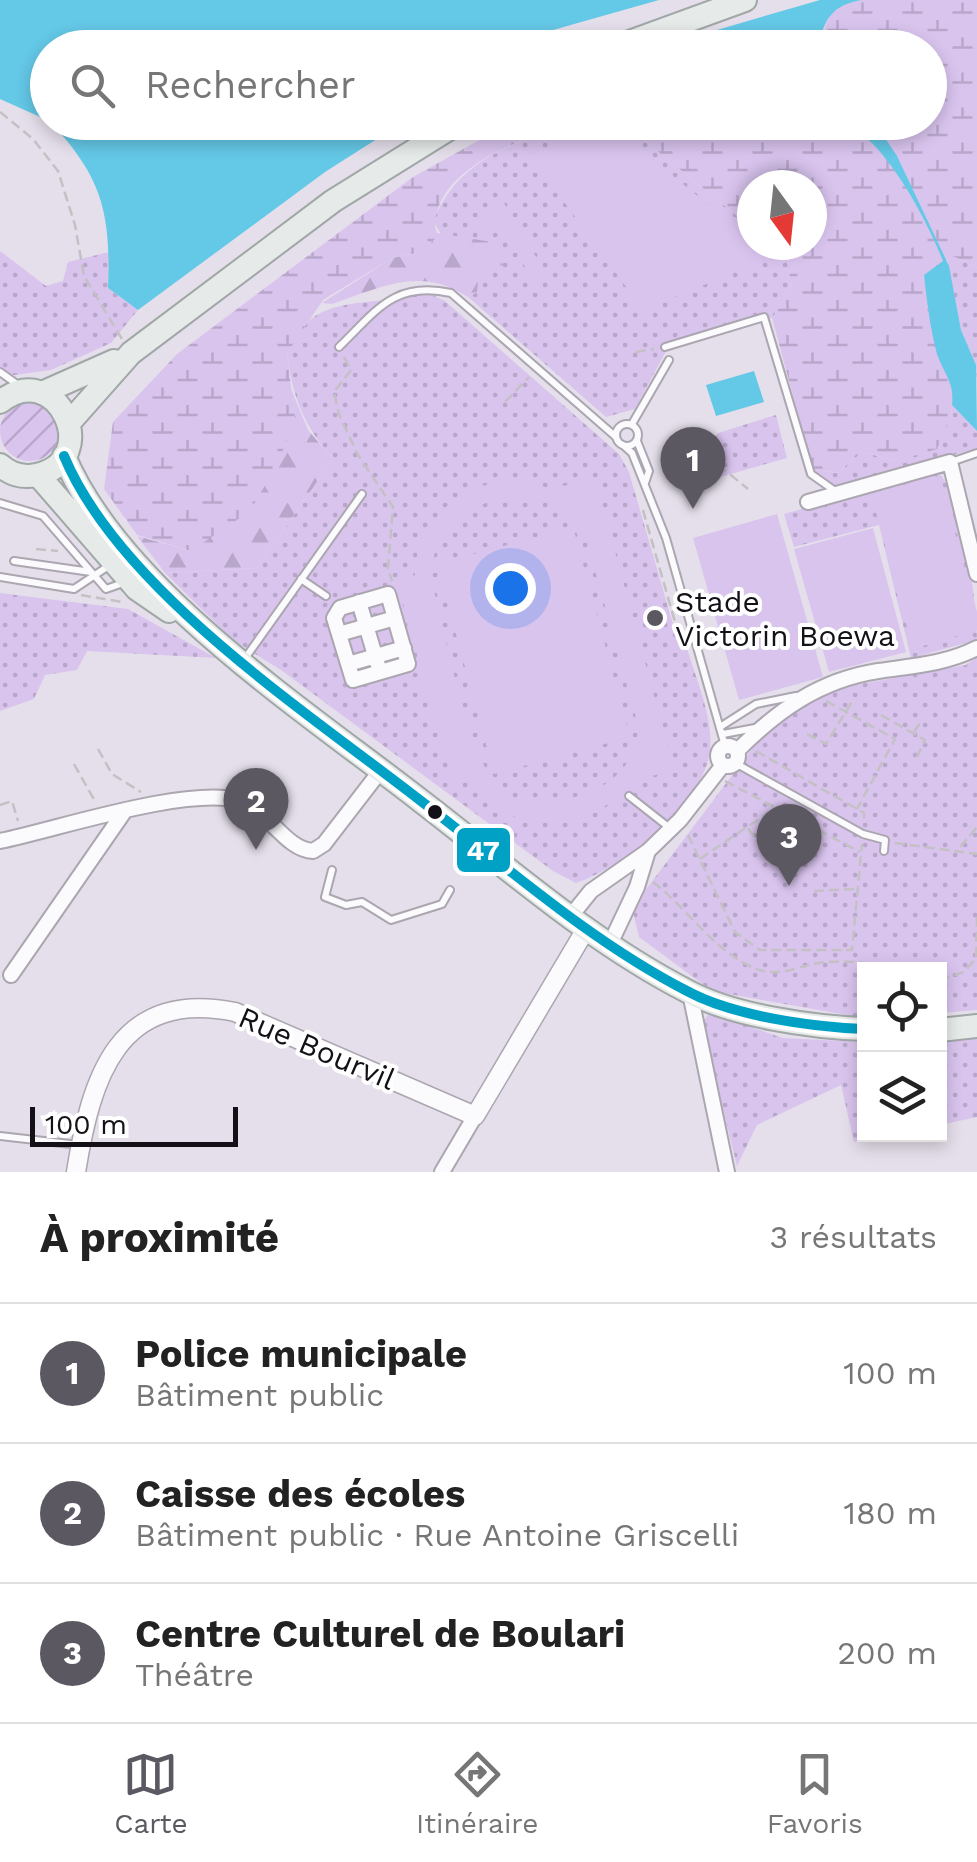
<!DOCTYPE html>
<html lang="fr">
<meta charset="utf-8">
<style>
body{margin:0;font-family:"Work Sans",sans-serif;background:#f2f2f2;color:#222}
.controls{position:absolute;right:30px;bottom:30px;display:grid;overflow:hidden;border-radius:0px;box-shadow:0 5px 15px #0003}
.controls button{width:90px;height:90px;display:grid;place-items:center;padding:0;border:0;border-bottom:2px solid #e0e0e0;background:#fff;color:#222;font:50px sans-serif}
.compass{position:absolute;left:737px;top:170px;width:90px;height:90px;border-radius:50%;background:#fff;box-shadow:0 5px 15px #0003;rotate:165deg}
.scale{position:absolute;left:30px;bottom:25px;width:208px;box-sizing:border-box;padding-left:10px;border:5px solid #131017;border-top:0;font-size:28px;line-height:35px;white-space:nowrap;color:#131017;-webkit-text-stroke:8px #fff;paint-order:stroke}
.you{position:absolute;left:510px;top:588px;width:35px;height:35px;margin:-25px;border:8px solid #fff;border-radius:50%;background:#1a73e8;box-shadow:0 0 0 15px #1a73e833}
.badge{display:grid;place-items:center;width:65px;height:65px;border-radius:50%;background:#5c5861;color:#fff;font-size:32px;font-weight:700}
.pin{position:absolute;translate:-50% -82px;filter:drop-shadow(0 2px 5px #0008)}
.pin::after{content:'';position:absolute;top:52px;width:35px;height:30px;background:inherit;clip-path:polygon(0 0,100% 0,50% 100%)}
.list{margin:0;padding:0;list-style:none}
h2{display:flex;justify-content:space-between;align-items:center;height:130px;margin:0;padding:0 40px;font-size:42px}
h2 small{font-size:32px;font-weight:400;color:#767676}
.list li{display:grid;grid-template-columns:65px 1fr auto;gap:30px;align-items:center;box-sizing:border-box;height:140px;padding:0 40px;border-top:2px solid #e0e0e0}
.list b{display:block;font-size:38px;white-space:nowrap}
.list p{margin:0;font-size:32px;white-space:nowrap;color:#767676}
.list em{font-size:32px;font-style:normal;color:#767676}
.icon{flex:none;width:55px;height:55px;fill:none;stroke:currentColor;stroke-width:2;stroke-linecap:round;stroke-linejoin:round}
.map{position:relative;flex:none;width:977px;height:1172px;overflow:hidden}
.search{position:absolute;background:#fff;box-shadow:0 5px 15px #0003;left:30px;right:30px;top:30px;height:110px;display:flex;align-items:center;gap:25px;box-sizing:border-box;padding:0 35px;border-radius:55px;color:#767676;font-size:38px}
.sheet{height:550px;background:#fff}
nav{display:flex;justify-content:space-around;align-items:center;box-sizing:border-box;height:140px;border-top:2px solid #e0e0e0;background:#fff;font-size:28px;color:#767676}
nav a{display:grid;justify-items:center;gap:5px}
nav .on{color:#5c5861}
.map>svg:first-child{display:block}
.grass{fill:url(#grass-dots)}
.forest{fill:url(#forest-firs)}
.wetland{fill:url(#wetland-marsh)}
.park{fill:#d9c4ee;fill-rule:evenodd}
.garden{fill:url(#garden-furrows)}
.water{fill:#64c8e7}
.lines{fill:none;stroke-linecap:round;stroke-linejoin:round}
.service-casing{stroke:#aba6b0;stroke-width:10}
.minor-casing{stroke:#aba6b0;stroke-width:18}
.tertiary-casing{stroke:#aba6b0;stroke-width:21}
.primary-casing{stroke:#a0a7a7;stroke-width:26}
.path{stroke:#c3c1c4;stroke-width:2.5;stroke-dasharray:10 5;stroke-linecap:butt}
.service{stroke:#fbfafc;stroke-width:6}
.minor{stroke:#fbfafc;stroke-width:14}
.tertiary{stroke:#fbfafc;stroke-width:18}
.primary{stroke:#e6eae8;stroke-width:22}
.bus-1-casing{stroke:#fff;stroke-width:18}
.bus-1{stroke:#01a1c5;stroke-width:10}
.poi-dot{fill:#5c5861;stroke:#fff;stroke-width:4}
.bus-dot{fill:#131017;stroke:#fff;stroke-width:4}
.labels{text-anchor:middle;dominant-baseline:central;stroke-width:8;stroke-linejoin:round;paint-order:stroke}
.poi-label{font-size:30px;fill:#131017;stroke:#fff;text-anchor:start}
.street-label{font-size:30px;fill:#131017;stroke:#fff}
.line-badge{stroke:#fff;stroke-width:4}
.badge-label{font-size:28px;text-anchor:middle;font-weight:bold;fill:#fff}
</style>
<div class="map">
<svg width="977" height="1172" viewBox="0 0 977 1172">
<defs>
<pattern id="grass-dots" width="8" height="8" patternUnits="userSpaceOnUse" patternTransform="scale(2.5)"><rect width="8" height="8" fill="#d9c4ee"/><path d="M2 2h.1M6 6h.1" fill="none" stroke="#b9a7cb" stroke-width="1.8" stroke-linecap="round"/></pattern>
<pattern id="forest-firs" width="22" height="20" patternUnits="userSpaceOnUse" patternTransform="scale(2.5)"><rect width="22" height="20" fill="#d9c4ee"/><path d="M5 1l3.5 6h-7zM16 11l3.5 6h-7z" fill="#b9a7cb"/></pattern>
<pattern id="wetland-marsh" width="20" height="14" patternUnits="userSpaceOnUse" patternTransform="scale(2.5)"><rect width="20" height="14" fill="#d9c4ee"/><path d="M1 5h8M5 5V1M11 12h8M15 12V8" fill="none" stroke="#b9a7cb"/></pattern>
<pattern id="garden-furrows" width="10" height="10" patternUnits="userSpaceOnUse" patternTransform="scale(2.5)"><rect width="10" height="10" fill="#d9c4ee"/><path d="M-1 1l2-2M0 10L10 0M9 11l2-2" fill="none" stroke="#b9a7cb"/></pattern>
</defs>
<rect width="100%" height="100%" fill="#e5dfeb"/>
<path class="grass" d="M563 123H600L634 132 752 228V245H773L788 258 791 291 772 318 671 342 635 409 606 417 468 297 477 292 433 221C459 159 506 149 563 123Z
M0 251 46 286 63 281 68 262 109 252 108 288 138 310 111 343 51 370 0 377Z
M953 256 977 268V386L976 365 961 330 947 259Z
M424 291 445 301 619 454 629 472 677 638 686 644C694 675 714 717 710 750 705 802 623 868 576 883L553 871 281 670 233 640 165 573 257 568 333 459C304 426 292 396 287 353 294 343 301 328 310 320 337 296 391 306 424 291Z
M952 405 977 431V448L843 488 825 483 813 470 839 473 859 451 896 461 951 415Z
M776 415 787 458 706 481 700 457 707 455 718 433Z
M938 471C963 501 977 600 977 640L911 658 879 525 794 547 784 514Z
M0 593 128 609 216 658 87 651 77 670 45 675 34 699 0 711Z
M977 657V1010L940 1013V969H864V1018L712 991 639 937 632 908 770 725 827 690 966 665Z
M709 1013 783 1038 864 1042V1134L890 1135 854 1142 841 1085 757 1125 737 1166 702 1024Z
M977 1036V1117L940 1125V1040Z"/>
<path class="forest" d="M433 221 437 233 492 242 503 265 479 269 477 292 468 297C419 266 383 287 332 304L322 303 392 258 417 253Z
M291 389 308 430 333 459 257 568 165 573 137 536 191 551 295 419Z"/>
<path class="wetland" d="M862 0H977V268L953 256 924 275 947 376 955 386 951 415 937 449 896 461 859 451 839 473 813 470 772 318 791 291 788 258 773 245H812V185H752V228L634 132 600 123 930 122V48L815 47C833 23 819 8 862 0Z
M510 123H563C512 146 427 170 435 239L417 253 392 258 323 300 287 353 295 419 278 463 250 511 191 551 137 535 104 489 113 422 177 354 413 177Z"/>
<path class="park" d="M587 129 629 140 772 257 643 310 530 155Z
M504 203 546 274 533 281 503 228 487 237 477 219Z
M935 476 940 478 977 612V630L913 649 871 494Z
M595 477 674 770C662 774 647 776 637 782 621 791 610 806 592 813 549 832 492 822 470 778L453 782 418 671 420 665 397 581 415 575C415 523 460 483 511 481 527 480 543 490 557 487 570 485 583 481 595 477ZM533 498 560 507 586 538 638 725C638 756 620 779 592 791 566 802 528 811 503 793 471 770 443 625 432 582 429 520 476 495 533 498Z
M777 514 823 677 739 700 693 538Z
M573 527 630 737 494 774 437 564Z
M873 528 906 652 829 672 794 549Z"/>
<path class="garden" d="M0 431a30 30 0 1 1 60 0a30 30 0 1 1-60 0Z"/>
<path class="water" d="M0 0H659L493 47 48 48 47 120 0 99Z
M820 0H862C833 5 824 18 819 46L823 47H696L710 32Z
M51 123H402L325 172 138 310 108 288C111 213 102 177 51 123Z
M838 123H875L897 156 949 266 961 330 976 365 977 431 952 405C955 383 944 374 937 354 930 328 927 301 924 275L943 261C928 223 901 173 872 143 862 134 847 130 838 123Z
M754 371 764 402 716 416 706 385Z"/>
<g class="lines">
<g class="service-casing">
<path id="service" d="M339 347C377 310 394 281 451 293L616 437
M665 347 764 317 811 474 835 491
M0 372 21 387
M616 435a11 11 0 1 1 22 0a11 11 0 1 1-22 0Z
M632 424 669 360
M637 441 649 471 645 483
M623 445 632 453 666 538 725 746
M951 462 977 453
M0 503 43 516 106 589 123 583
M14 561 91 572
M0 577 74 589 110 565
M301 579 326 596
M246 657 362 494
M720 727 756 704 796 696
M723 734 755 728
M735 763 863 834 885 840 884 851
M629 796 671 829
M332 870 325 897 346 905 362 902 391 920 442 904 450 890
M0 1136 79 1145"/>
</g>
<g class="minor-casing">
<path id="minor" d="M808 502 950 462 977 574
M388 594 408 664 353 680 334 618 340 608Z
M359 602 380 672
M339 634 395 618
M348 664 404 648
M718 756a10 10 0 1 1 20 0a10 10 0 1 1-20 0Z
M737 751C778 710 820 680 878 671 912 666 946 664 977 648
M0 841C58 829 183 787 238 800 266 807 285 850 313 851L324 844 381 770
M648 851 680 820 723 765
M570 917 591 891 648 851 637 887 610 944
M11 975 124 812
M690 993 727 1172
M442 1172 475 1116"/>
</g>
<g class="tertiary-casing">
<path id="tertiary" d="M76 1172C91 1079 117 988 235 1012L475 1116 586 929"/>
</g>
<g class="primary-casing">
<path id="primary" d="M613 48 745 0
M42 393 114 361
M0 402C57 356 105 461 36 475 22 478 10 474 0 465
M69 423 131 353 333 201 460 122
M64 456C120 590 307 712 421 801 507 867 590 941 687 991 733 1016 812 1027 864 1029
M38 475 137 589 169 611
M940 1030 977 1026"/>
</g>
<path class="path" d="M0 112 33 139 58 171 75 225 84 276 122 339
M636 352 654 349
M344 357 351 370 334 392 339 414 358 455 393 507 388 569 392 581
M505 402 529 377
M678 462 706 455 748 489
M643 510 679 636 684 640
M36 549 58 551
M81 595 122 602
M826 701 895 739 857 809
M881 715 925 740 917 757
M914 732 920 723
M807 734 826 744 853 700
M98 749 112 774 141 792
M756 751 864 813V820
M74 764 96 803
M725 781 860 852
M0 805 12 801 18 821
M748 828 773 864
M688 835 735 932 760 950H852L862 844
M895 843 977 854
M960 847 977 827
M700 859 772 810
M653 882C688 909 711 948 752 967 775 979 796 967 819 963 846 959 878 964 904 969
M814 891 856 889
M940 980 964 972 976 958 977 916"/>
<use href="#service" class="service"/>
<use href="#minor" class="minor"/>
<use href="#tertiary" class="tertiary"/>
<use href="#primary" class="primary"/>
<g class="bus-1-casing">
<path id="bus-1" d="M64 456C120 590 307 712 421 801 507 867 590 941 687 991 733 1016 812 1027 864 1029"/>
</g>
<use href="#bus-1" class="bus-1"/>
</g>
<circle class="poi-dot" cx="655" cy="618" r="10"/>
<circle class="bus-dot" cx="435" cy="812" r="9"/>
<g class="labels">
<g class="poi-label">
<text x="675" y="601">Stade<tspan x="675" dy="34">Victorin Boewa</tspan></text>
</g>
<g class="street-label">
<text transform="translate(317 1048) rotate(23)">Rue Bourvil</text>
</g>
</g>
<rect class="line-badge" x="455" y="826" width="57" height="48" rx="10" fill="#01a1c5"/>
<g class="badge-label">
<text x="483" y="860">47</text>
</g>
</svg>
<div class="controls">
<button><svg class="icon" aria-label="locate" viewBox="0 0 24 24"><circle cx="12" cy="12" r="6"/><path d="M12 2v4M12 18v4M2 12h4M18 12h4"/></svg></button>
<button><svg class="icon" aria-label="layers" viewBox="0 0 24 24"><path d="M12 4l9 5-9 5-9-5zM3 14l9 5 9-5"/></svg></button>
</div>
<svg class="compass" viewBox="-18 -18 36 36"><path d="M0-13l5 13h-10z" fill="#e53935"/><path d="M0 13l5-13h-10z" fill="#767676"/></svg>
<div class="scale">100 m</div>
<div class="you"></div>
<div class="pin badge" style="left:693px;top:509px">1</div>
<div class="pin badge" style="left:256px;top:850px">2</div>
<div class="pin badge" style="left:789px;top:886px">3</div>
<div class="search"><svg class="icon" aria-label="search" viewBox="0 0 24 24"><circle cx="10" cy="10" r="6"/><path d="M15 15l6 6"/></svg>Rechercher</div>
</div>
<section class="sheet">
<h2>À proximité<small>3 résultats</small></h2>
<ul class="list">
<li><span class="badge">1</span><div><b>Police municipale</b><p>Bâtiment public</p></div><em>100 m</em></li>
<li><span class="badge">2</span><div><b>Caisse des écoles</b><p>Bâtiment public · Rue Antoine Griscelli</p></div><em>180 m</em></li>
<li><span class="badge">3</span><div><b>Centre Culturel de Boulari</b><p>Théâtre</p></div><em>200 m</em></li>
</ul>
</section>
<nav>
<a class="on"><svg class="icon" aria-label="map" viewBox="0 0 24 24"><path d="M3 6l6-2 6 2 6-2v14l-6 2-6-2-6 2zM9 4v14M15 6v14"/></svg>Carte</a>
<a><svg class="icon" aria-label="directions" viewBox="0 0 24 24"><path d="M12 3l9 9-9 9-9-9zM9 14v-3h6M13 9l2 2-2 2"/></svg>Itinéraire</a>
<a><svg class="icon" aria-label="saved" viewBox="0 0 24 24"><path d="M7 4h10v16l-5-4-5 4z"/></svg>Favoris</a>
</nav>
